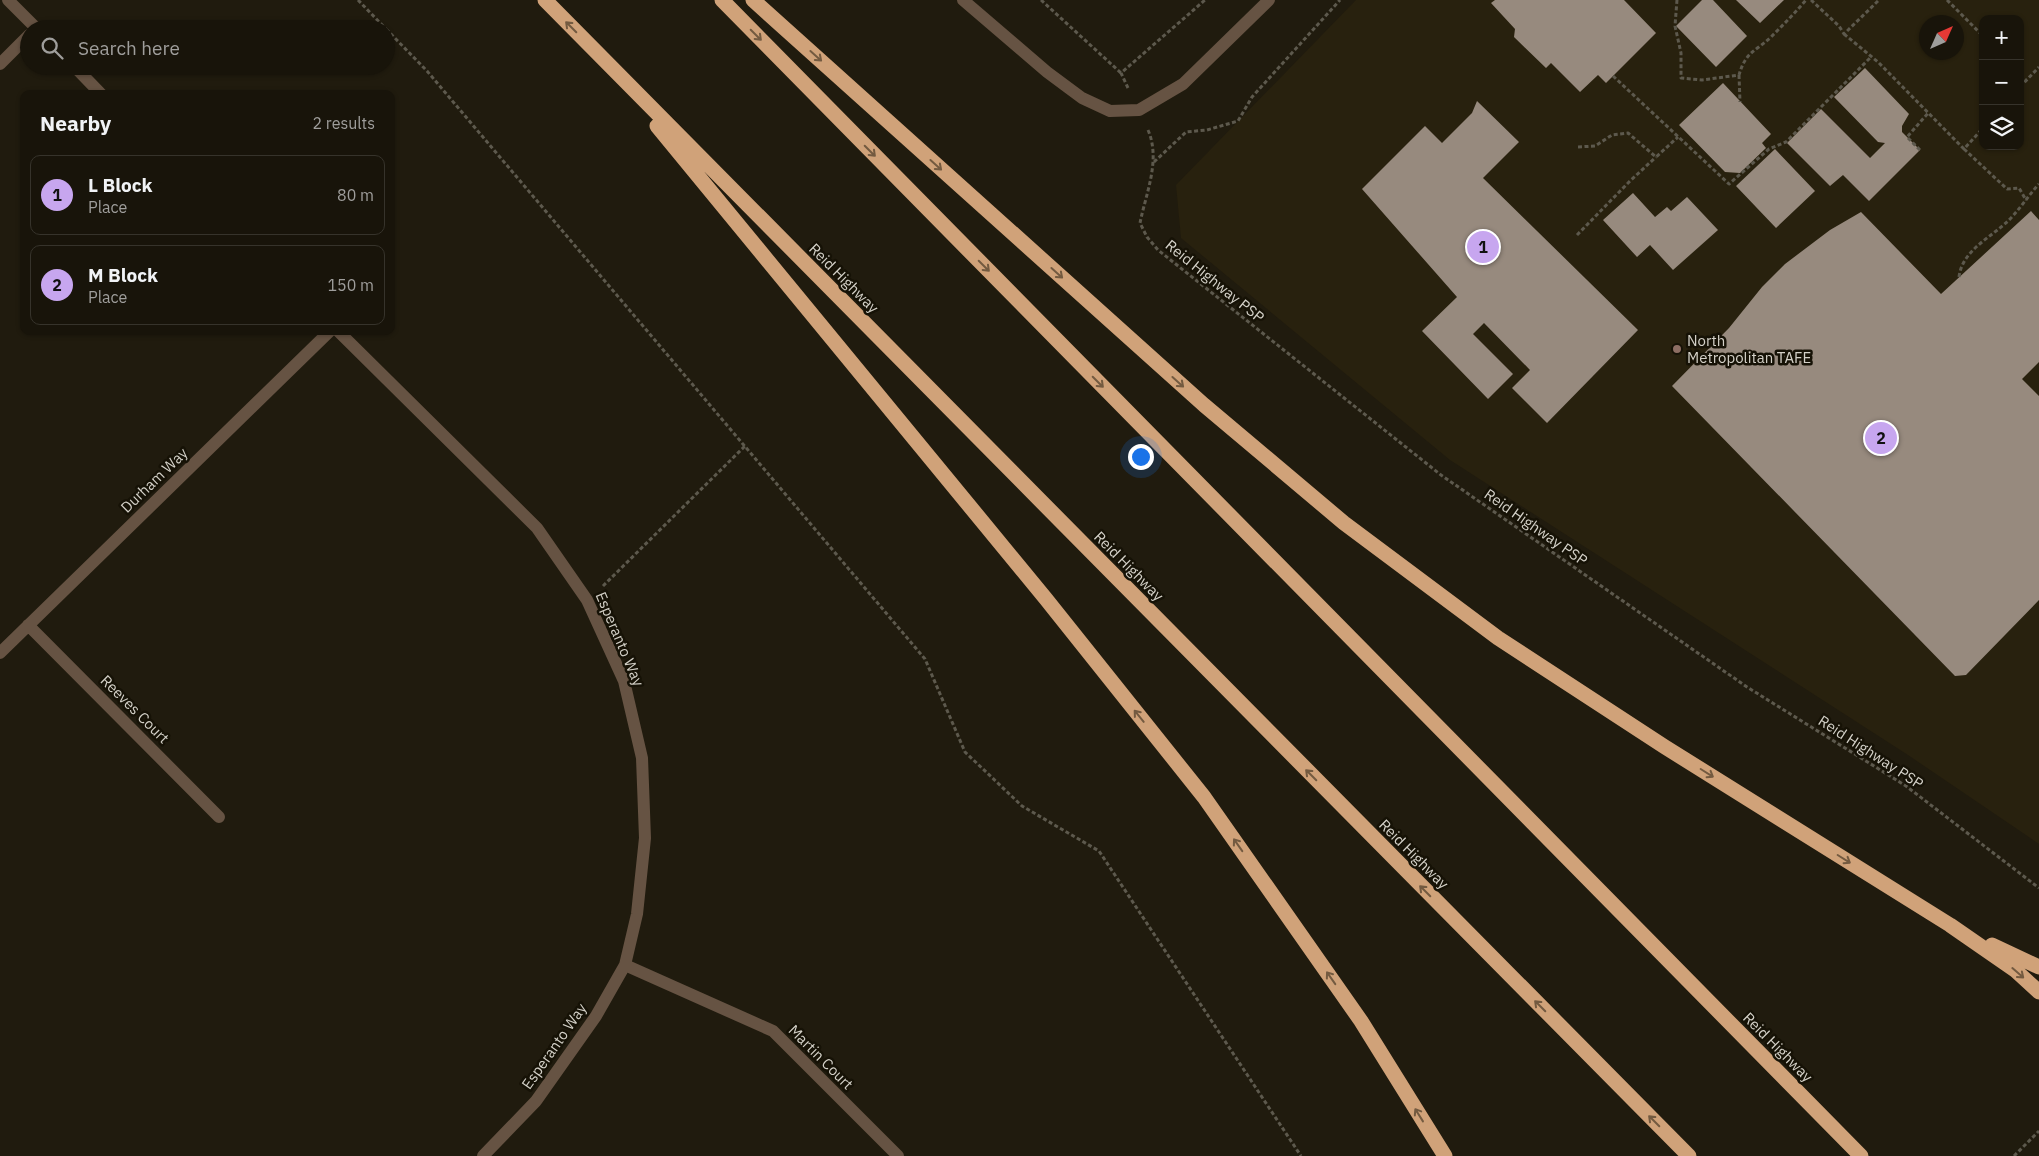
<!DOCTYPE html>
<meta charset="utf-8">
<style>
body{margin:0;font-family:"IBM Plex Sans",sans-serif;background:#252118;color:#f1f3f6}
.controls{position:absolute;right:15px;top:15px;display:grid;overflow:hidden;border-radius:10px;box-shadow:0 1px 4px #0004}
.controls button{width:45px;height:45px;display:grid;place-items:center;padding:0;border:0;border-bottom:1px solid #36332b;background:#18140a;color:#f1f3f6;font:25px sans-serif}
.compass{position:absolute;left:1919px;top:15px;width:45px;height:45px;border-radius:50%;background:#18140a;box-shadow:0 1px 4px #0004;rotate:45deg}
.you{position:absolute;left:1140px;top:456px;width:18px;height:18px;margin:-12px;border:4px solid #fff;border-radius:50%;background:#1a73e8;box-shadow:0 0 0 8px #1a73e833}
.badge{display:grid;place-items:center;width:32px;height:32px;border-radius:50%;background:#c7a6ef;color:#111;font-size:16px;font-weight:700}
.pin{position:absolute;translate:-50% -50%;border:2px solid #fff;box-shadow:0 1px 5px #0006}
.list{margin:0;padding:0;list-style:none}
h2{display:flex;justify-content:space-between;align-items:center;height:65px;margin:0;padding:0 20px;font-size:21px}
h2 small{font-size:16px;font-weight:400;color:#9f9e9c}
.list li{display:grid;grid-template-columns:32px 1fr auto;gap:15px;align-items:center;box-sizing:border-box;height:80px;margin:0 10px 10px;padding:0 10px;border:1px solid #36332b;border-radius:10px}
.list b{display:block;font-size:19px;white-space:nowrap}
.list p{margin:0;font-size:16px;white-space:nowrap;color:#9f9e9c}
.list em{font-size:16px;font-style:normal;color:#9f9e9c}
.icon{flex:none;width:28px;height:28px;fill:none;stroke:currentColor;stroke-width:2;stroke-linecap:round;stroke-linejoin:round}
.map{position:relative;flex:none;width:2039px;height:1156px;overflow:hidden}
.search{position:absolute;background:#18140a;box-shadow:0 1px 4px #0004;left:20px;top:20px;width:375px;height:55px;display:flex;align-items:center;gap:12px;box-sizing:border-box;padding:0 18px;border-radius:28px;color:#9f9e9c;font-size:19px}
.panel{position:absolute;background:#18140a;box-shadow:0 1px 4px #0004;left:20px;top:90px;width:375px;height:245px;border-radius:10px}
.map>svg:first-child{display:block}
.built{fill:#28210e;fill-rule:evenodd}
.building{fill:#978a7e}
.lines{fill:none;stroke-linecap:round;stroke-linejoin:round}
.path{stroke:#5d594d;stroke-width:3;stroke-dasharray:4 2.5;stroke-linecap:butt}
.street{stroke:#665343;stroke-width:12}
.highway{stroke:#d0a279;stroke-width:15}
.oneway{stroke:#735a40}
.education-dot{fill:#8d6e63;stroke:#161206;stroke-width:2}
.labels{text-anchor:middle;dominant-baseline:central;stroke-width:5;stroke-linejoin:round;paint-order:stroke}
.street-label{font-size:15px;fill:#d4d1c8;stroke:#161206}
.poi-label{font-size:15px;fill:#d4d1c8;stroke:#161206;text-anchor:start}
</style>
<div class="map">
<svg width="2039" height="1156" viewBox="0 0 2039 1156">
<rect width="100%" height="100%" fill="#201b0e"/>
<path class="built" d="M1356 0H2039V844L1908 755 1450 460 1181 238 1176 185ZM1983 19H2020V146H1983ZM1926 22H1956V52H1926Z"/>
<path class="building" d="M1495 0H1624L1656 33 1606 83 1598 75 1580 92 1551 63 1546 68 1514 37 1515 29 1491 3Z
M1702 0H1713L1747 36 1716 67 1676 26Z
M1736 0H1784L1760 23Z
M1865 68 1909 114 1902 126V132L1920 150 1869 201 1843 175 1830 186 1787 143 1821 109 1870 158 1885 143 1878 142 1834 97Z
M1723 83 1771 134 1762 143 1766 148 1740 173 1725 172 1679 125Z
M1477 101 1519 142 1483 178 1638 330 1547 423 1512 388 1530 370 1484 323 1473 334 1513 374 1488 399 1422 331 1457 297 1362 189 1425 126 1442 143 1472 113Z
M1775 149 1815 191 1776 228 1736 186Z
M1633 193 1655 217 1667 207 1671 211 1687 197 1718 230 1673 270 1650 245 1637 257 1603 220Z
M2031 211 2039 220V362L2022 379 2039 396V600L1966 675 1955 676 1672 386 1729 328 1762 287 1785 264 1830 230 1861 212 1941 294Z"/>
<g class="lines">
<path class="path" d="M358 0 386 29
M1041 0 1121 73
M1677 0 1675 26 1681 53V78L1702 80 1739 75C1746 51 1755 52 1771 37 1783 25 1795 13 1806 0
M1811 0 1839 26 1844 34 1879 0
M1947 0 1983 36
M386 29 427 71 925 659 965 752 1022 806 1099 851 1301 1156
M1844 34 1878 62 1964 149 1983 128
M1739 75 1740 102
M2020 75 2026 80
M1613 76 1729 184 1769 149 1786 142 1871 57
M2020 87 2039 67
M1128 88 1121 73 1205 0
M1148 130C1161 160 1146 193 1140 223L1147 237 1158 250 1441 475 1747 687 1906 786 2039 888
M1578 147 1595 146 1612 135 1628 133 1656 157 1678 137
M1964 149 2007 189 2019 188 2026 200
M1920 150 1907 137 1929 112
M1154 162 1186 132 1207 130 1238 121 1252 97 1340 0
M1577 235 1630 181 1656 157
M1959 277C1962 250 1992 237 2009 220 2020 209 2028 196 2039 184
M603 586 745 446
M2014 1156 2039 1131"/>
<path class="street" d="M8 0 37 29
M963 0 1047 72 1082 98 1110 111 1139 110 1183 84 1269 0
M0 64 29 35
M74 66 101 94
M338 331 537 528 587 600 624 681 642 758 645 838 637 914 625 965 596 1016 536 1101 483 1156
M28 625 219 817
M0 653 330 331
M625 965 773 1031 898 1156"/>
<path class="highway" d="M545 0 1689 1156
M722 0 1861 1156
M753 0 1204 405 1344 523 1498 638 1665 747 1950 925 2015 970 2039 992
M657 126 1046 599 1204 797 1361 1021 1445 1156
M1992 945 2039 967"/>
</g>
<defs><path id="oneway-shaft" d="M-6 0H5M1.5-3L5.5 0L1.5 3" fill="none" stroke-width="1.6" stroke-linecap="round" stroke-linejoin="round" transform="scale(1.25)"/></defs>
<g class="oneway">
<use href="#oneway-shaft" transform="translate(571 27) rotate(-135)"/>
<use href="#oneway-shaft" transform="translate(756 35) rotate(45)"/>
<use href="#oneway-shaft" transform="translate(816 56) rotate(42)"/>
<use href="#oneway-shaft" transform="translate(870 151) rotate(45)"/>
<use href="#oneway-shaft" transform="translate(936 165) rotate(42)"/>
<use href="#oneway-shaft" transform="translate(984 266) rotate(45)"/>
<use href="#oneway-shaft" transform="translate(1057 273) rotate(42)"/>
<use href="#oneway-shaft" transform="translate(1098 382) rotate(45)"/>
<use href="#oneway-shaft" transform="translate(1178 382) rotate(42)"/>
<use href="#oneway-shaft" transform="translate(1139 716) rotate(-129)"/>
<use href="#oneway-shaft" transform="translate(1707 773) rotate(32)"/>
<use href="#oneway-shaft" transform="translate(1311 775) rotate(-135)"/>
<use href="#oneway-shaft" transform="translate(1238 845) rotate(-125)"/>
<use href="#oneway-shaft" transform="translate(1844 859) rotate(32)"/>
<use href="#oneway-shaft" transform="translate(1425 891) rotate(-135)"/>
<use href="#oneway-shaft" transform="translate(2018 973) rotate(41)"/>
<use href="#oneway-shaft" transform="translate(1331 978) rotate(-125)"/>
<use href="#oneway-shaft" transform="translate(1540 1006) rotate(-135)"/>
<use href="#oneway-shaft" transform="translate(1419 1115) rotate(-122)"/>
<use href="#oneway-shaft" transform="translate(1654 1121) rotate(-135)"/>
</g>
<circle class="education-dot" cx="1677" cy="349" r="5"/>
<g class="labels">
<g class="street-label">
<text transform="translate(844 278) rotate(45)">Reid Highway</text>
<text transform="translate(1215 281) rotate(39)">Reid Highway PSP</text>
<text transform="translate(154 480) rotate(-44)">Durham Way</text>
<text transform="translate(1536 527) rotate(35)">Reid Highway PSP</text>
<text transform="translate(1129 566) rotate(45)">Reid Highway</text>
<text transform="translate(620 639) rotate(67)">Esperanto Way</text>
<text transform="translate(135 709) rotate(45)">Reeves Court</text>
<text transform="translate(1871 752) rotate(33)">Reid Highway PSP</text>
<text transform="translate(1414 854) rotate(45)">Reid Highway</text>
<text transform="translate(554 1046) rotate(-55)">Esperanto Way</text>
<text transform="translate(1778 1047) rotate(45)">Reid Highway</text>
<text transform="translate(821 1057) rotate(45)">Martin Court</text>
</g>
<g class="poi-label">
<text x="1687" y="340">North<tspan x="1687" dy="17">Metropolitan TAFE</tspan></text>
</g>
</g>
</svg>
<div class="controls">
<button>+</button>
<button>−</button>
<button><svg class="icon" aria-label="layers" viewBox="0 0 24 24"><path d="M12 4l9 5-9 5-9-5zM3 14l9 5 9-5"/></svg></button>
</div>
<svg class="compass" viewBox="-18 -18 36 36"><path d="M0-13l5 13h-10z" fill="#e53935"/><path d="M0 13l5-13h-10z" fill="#9f9e9c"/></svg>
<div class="you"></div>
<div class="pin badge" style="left:1483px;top:247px">1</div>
<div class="pin badge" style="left:1881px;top:438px">2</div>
<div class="search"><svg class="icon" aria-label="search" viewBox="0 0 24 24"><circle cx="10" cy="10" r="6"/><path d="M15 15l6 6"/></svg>Search here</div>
<section class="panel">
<h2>Nearby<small>2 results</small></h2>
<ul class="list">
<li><span class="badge">1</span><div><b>L Block</b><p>Place</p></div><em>80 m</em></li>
<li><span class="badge">2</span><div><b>M Block</b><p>Place</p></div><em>150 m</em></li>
</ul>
</section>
</div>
